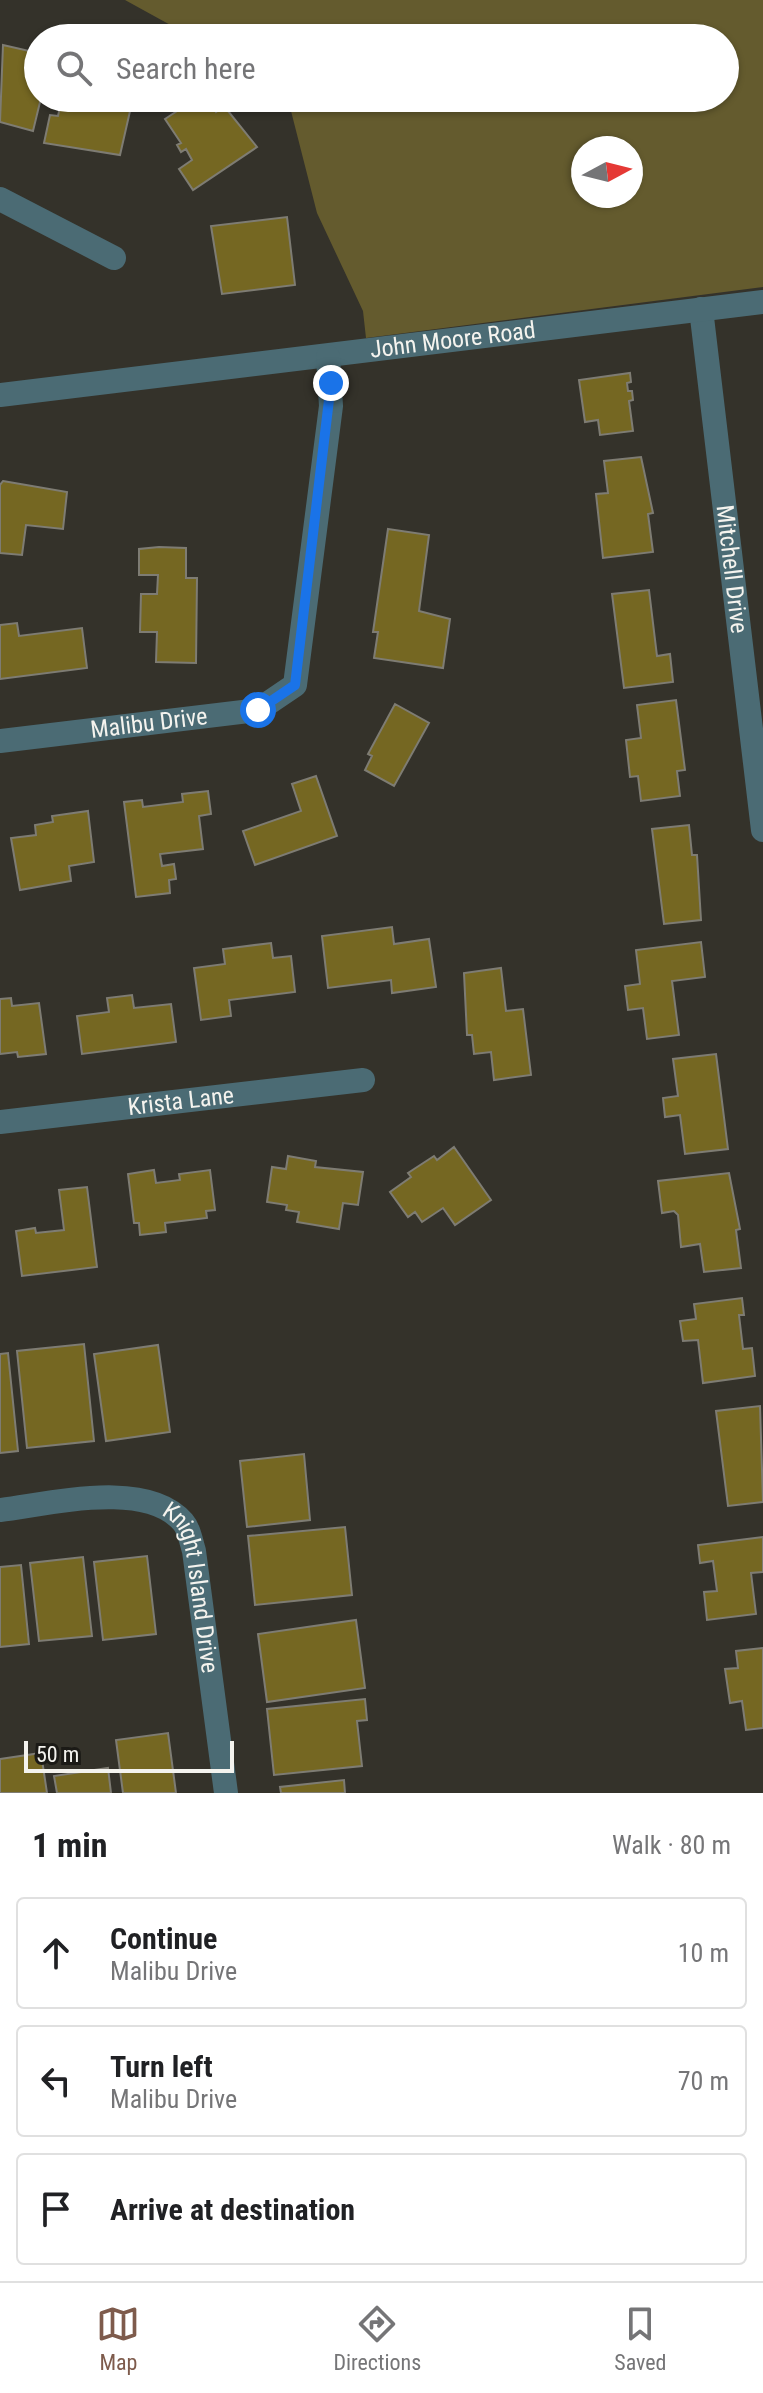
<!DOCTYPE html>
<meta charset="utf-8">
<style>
body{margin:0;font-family:"Roboto Condensed",sans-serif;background:#f2f2f2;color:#202124}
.compass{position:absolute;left:571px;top:136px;width:72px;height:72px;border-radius:50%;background:#fff;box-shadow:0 2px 6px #0004;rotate:83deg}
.scale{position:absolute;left:24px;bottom:20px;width:210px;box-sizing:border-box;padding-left:8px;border:4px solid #f4f3ee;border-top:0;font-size:22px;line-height:28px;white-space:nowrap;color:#f4f3ee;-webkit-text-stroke:6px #1b1a16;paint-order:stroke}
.stop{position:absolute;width:24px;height:24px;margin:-18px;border:6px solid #1a73e8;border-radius:50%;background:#fff}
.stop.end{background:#1a73e8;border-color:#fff;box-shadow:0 2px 8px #0008}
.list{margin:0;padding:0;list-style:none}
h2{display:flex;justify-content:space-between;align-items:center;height:104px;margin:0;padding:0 32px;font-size:34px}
h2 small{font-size:26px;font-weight:400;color:#757577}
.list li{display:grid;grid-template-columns:52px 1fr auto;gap:24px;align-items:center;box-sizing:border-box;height:112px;margin:0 16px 16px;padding:0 16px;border:2px solid #e0e0e0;border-radius:8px}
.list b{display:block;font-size:30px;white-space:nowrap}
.list p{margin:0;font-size:26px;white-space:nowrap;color:#757577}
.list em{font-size:26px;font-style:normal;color:#757577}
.icon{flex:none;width:44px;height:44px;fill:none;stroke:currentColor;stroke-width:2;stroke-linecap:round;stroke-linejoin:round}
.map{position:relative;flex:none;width:763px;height:1793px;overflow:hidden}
.search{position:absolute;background:#fff;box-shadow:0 2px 6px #0004;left:24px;right:24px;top:24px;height:88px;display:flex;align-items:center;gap:20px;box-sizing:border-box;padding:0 28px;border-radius:44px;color:#757577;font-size:30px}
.sheet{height:488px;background:#fff}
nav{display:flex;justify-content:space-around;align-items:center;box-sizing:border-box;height:112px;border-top:2px solid #e0e0e0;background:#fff;font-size:22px;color:#757577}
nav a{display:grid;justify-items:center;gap:4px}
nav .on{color:#7e5b4c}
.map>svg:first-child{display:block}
.green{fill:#645b2e;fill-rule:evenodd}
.building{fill:#756722;stroke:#7e7c73;stroke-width:2}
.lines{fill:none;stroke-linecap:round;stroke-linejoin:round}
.minor{stroke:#4b6b74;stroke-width:24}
.route{stroke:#1a73e8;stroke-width:10}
.labels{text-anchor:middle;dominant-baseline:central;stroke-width:7;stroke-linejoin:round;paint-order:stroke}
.street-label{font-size:24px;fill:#f4f3ee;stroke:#1b1a16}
</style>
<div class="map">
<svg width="763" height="1793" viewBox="0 0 763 1793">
<rect width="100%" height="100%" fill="#34322a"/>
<path class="green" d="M125 0H763V287L366 338 363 311 317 213 291 111 276 98H725V38H194ZM583 148H631V196H583Z"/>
<path class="building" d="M3 45 38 53 41 98 33 131 0 122Z
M62 98H133L120 155 44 143 50 115 58 116Z
M197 98H207L216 112 224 106 257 147 193 190 179 169 192 160 186 149 181 152 177 145 181 143 165 119Z
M287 217 295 285 222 294 211 226Z
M630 373 631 382 627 383 628 391H632L633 400 629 401 633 431 600 435 598 420 585 422 579 380Z
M641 457 653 513 648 514 653 552 603 558 596 494 608 493 604 461Z
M3 481 67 492 63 529 26 525 22 555 0 553V485Z
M388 529 429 535 419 611 450 619 443 668 374 658 378 632H373Z
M159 547 186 548V578H197L196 663 156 662 157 632H140L141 594H157L158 575H139V549Z
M649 590 657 656 670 654 673 682 624 688 612 594Z
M17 623 19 636 82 628 87 668 0 679V625Z
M676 700 685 770 677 771 680 796 641 801 638 776 630 777 626 740 641 738 637 705Z
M395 704 429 723 394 786 365 770 372 756 368 754Z
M316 776 337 836 255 865 243 831 301 811 292 784Z
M208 791 211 814 199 816 203 849 160 854 162 866 174 864 176 879 169 880 170 893 136 897 124 802 142 800 143 807 183 802 182 794Z
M88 811 94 862 69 866 71 881 20 890 11 838 36 835 35 825 53 822 52 816Z
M689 825 692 855H697L701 920 664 924 652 829Z
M392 927 394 944 429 939 436 987 392 993 391 980 328 988 322 936Z
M701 942 705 977 672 981 679 1035 647 1039 643 1008 628 1010 625 986 640 984 636 950Z
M271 943 273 958 291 956 295 992 229 1000 231 1016 201 1020 194 968 225 964 223 949Z
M501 968 506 1011 523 1009 531 1075 494 1080 491 1052 474 1054 472 1035H467L464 973Z
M132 995 134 1008 171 1004 176 1042 82 1054 77 1016 109 1012 107 998Z
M11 998 12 1006 39 1003 46 1054 18 1057 17 1052 0 1054V999Z
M716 1054 728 1149 685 1154 680 1115 665 1117 663 1098 678 1096 673 1059Z
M454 1147 491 1200 455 1225 443 1208 422 1222 415 1212 408 1217 390 1192 411 1177 408 1173 434 1156 437 1160Z
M288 1156 316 1161 315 1167 363 1172 358 1205 343 1203 339 1229 297 1222 299 1212 286 1210 287 1205 267 1202 272 1167 286 1169Z
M154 1170 156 1183 180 1180 179 1174 210 1170 215 1210 206 1211 207 1218 165 1223 166 1232 140 1235 139 1223H134L128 1174Z
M729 1173 740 1229 736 1230 741 1268 704 1272 700 1244 681 1247 678 1215 674 1211 662 1213 658 1181Z
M87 1187 97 1267 22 1276 16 1231 35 1228 36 1233 64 1230 59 1190Z
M742 1298 744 1315H739L743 1349 752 1348 755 1376 703 1383 698 1340 683 1341 680 1321 696 1319 694 1304Z
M84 1344 94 1441 27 1448 17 1351Z
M158 1345 170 1432 106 1441 94 1354Z
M8 1353 18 1451 0 1453V1354Z
M760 1406 763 1502 728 1506 716 1411Z
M304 1454 310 1520 247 1527 240 1461Z
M345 1527 352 1595 255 1605 248 1536Z
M763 1537V1572L751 1573 756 1614 707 1620 704 1592 717 1591 713 1561 700 1563 698 1545Z
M147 1556 156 1634 103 1640 94 1562Z
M83 1557 92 1636 39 1641 30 1563Z
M21 1565 29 1644 0 1647V1567Z
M356 1620 365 1688 267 1702 258 1634Z
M763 1648V1728L746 1730 742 1701 730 1703 725 1669 738 1668 736 1651Z
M365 1699 367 1720 357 1721 362 1766 274 1775 267 1709Z
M168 1733 176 1793H123L116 1740Z
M41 1753 47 1793H0V1759Z
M108 1768 111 1793H57L54 1776Z
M344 1780 345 1793H281L280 1787Z"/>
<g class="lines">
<g class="minor">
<path d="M0 199 114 258"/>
<path id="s1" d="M701 309 763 830"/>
<path id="s2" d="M0 395 763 302"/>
<path id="s3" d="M0 741 258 710 295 685 331 406 328 357"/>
<path id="s4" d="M0 1122 363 1080"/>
<path id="s5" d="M0 1510C50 1504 146 1479 183 1522 189 1529 191 1541 194 1551L226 1793"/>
</g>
</g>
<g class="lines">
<path class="route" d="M258 710 295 685 331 383"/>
</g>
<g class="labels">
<g class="street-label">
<text stroke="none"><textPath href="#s2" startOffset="456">John Moore Road</textPath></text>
<text stroke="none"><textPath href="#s1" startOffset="262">Mitchell Drive</textPath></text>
<text stroke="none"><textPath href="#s3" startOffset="150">Malibu Drive</textPath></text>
<text stroke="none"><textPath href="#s4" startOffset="182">Krista Lane</textPath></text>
<text stroke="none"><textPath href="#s5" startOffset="256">Knight Island Drive</textPath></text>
</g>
</g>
</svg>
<svg class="compass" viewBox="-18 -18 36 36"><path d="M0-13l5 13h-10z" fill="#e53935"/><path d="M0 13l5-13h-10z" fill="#757577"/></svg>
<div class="scale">50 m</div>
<div class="stop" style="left:258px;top:710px"></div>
<div class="stop end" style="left:331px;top:383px"></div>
<div class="search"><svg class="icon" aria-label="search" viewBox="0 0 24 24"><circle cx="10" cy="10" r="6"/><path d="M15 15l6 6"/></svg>Search here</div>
</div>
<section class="sheet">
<h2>1 min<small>Walk · 80 m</small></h2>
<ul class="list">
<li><svg class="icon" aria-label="ahead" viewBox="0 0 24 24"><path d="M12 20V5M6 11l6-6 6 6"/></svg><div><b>Continue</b><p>Malibu Drive</p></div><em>10 m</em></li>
<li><svg class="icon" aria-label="left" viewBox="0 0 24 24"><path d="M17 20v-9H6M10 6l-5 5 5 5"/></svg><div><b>Turn left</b><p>Malibu Drive</p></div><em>70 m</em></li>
<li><svg class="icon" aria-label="arrive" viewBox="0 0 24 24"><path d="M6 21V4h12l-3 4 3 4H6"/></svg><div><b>Arrive at destination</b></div></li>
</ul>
</section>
<nav>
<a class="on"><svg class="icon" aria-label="map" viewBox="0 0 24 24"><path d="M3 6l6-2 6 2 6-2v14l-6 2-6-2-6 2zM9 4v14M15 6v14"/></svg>Map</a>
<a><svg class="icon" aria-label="directions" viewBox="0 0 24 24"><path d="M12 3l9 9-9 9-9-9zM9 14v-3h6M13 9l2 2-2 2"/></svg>Directions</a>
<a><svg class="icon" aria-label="saved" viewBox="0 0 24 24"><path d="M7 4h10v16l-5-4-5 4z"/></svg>Saved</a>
</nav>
